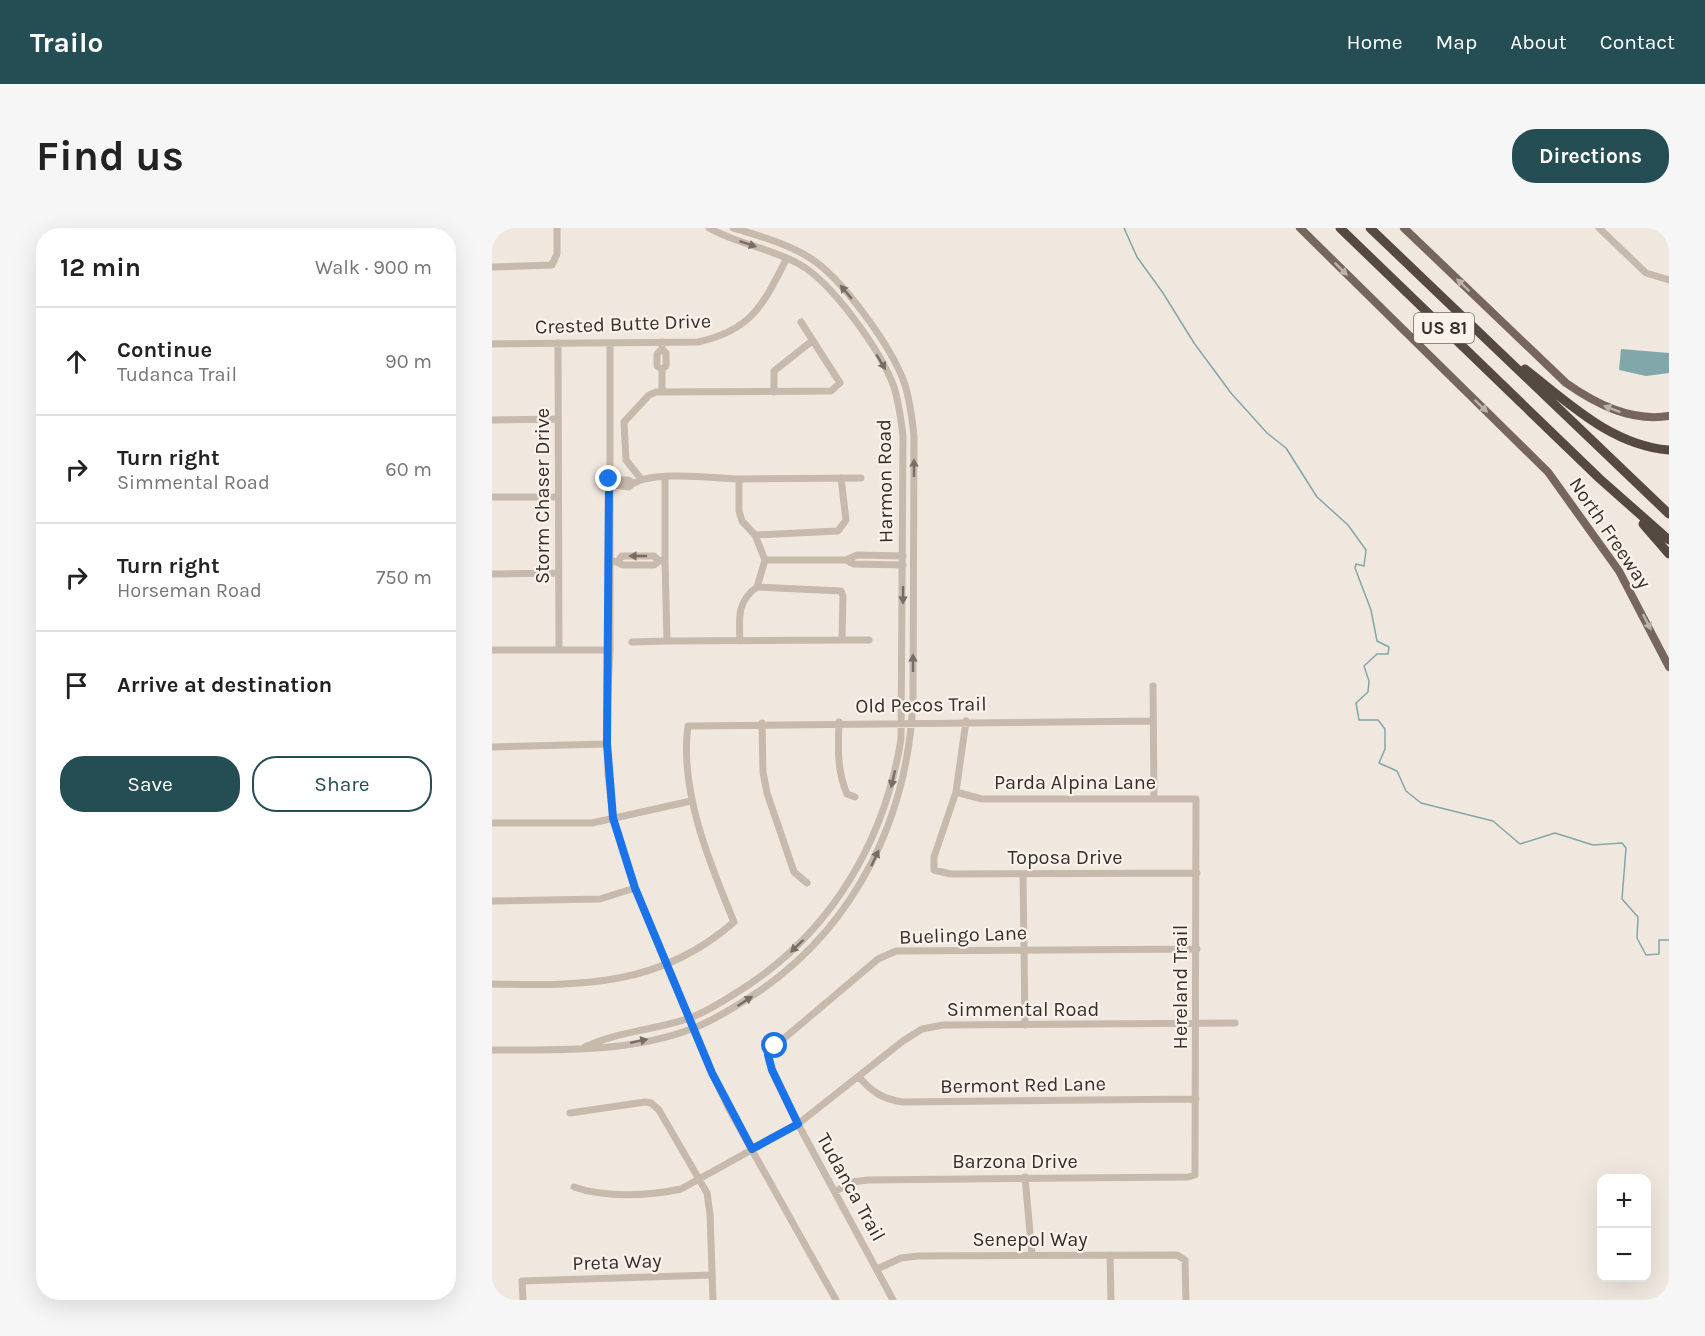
<!DOCTYPE html>
<meta charset="utf-8">
<style>
body{margin:0;font-family:Karla,sans-serif;background:#f6f6f6;color:#222}
.controls{position:absolute;right:18px;bottom:18px;display:grid;overflow:hidden;border-radius:12px;box-shadow:0 6px 24px #0002}
.controls button{width:54px;height:54px;display:grid;place-items:center;padding:0;border:0;border-bottom:2px solid #e0e0e0;background:#fff;color:#222;font:30px sans-serif}
.stop{position:absolute;width:18px;height:18px;margin:-14px;border:4px solid #1a73e8;border-radius:50%;background:#fff}
.stop.end{background:#1a73e8;border-color:#fff;box-shadow:0 2px 6px #0008}
.list{margin:0;padding:0;list-style:none}
h2{display:flex;justify-content:space-between;align-items:center;height:78px;margin:0;padding:0 24px;font-size:26px}
h2 small{font-size:20px;font-weight:400;color:#767676}
.list li{display:grid;grid-template-columns:39px 1fr auto;gap:18px;align-items:center;box-sizing:border-box;height:108px;padding:0 24px;border-top:2px solid #e0e0e0}
.list b{display:block;font-size:22px;white-space:nowrap}
.list p{margin:0;font-size:20px;white-space:nowrap;color:#767676}
.list em{font-size:20px;font-style:normal;color:#767676}
.actions{display:flex;gap:12px;padding:18px 24px}
.actions a{flex:1;padding:14px 0;border:2px solid #244e53;border-radius:24px;text-align:center;font-size:21px;color:#244e53}
.actions .main{background:#244e53;color:#fff}
.icon{flex:none;width:33px;height:33px;fill:none;stroke:currentColor;stroke-width:2;stroke-linecap:round;stroke-linejoin:round}
.map{position:relative;flex:none;width:1177px;height:1072px;overflow:hidden;border-radius:24px}
header{display:flex;align-items:center;gap:36px;box-sizing:border-box;height:84px;padding:0 30px;background:#244e53;color:#fff}
header strong{font-size:28px}
nav{display:flex;gap:33px;margin-inline-start:auto;font-size:21px}
.intro{display:flex;align-items:center;justify-content:space-between;box-sizing:border-box;height:144px;padding:0 36px}
h1{margin:0;font-size:42px}
.button{padding:15px 27px;border-radius:24px;background:#244e53;color:#fff;font-size:21px;font-weight:700}
main{display:flex;gap:36px;padding:0 36px}
aside{flex:1;background:#fff;border-radius:24px;box-shadow:0 6px 24px #0002}
.map>svg:first-child{display:block}
.water{fill:#81a7aa}
.lines{fill:none;stroke-linecap:round;stroke-linejoin:round}
.stream{stroke:#81a7aa;stroke-width:1.5}
.minor{stroke:#c7b9ac;stroke-width:7}
.major{stroke:#76665d;stroke-width:8}
.highway{stroke:#564942;stroke-width:9}
.oneway{fill:#776d64}
.oneway2{fill:#beb3ab}
.route{stroke:#1a73e8;stroke-width:8}
.labels{text-anchor:middle;dominant-baseline:central;stroke-width:4.5;stroke-linejoin:round;paint-order:stroke}
.shield{fill:#f8f2eb;stroke:#706964;stroke-width:1.5}
.shield-label{font-size:18px;font-weight:bold;fill:#362e2a}
.street-label{font-size:20px;fill:#362e2a;stroke:#f8f2eb}
</style>
<header>
<strong>Trailo</strong>
<nav><a>Home</a><a>Map</a><a>About</a><a>Contact</a></nav>
</header>
<div class="intro"><h1>Find us</h1><a class="button">Directions</a></div>
<main>
<aside>
<h2>12 min<small>Walk · 900 m</small></h2>
<ul class="list">
<li><svg class="icon" aria-label="ahead" viewBox="0 0 24 24"><path d="M12 20V5M6 11l6-6 6 6"/></svg><div><b>Continue</b><p>Tudanca Trail</p></div><em>90 m</em></li>
<li><svg class="icon" aria-label="right" viewBox="0 0 24 24"><path d="M7 20v-9h11M14 6l5 5-5 5"/></svg><div><b>Turn right</b><p>Simmental Road</p></div><em>60 m</em></li>
<li><svg class="icon" aria-label="right" viewBox="0 0 24 24"><path d="M7 20v-9h11M14 6l5 5-5 5"/></svg><div><b>Turn right</b><p>Horseman Road</p></div><em>750 m</em></li>
<li><svg class="icon" aria-label="arrive" viewBox="0 0 24 24"><path d="M6 21V4h12l-3 4 3 4H6"/></svg><div><b>Arrive at destination</b></div></li>
</ul>
<div class="actions"><a class="main">Save</a><a>Share</a></div>
</aside>
<div class="map">
<svg width="1177" height="1072" viewBox="0 0 1177 1072">
<rect width="100%" height="100%" fill="#f0e8df"/>
<path class="water" d="M1129 121 1177 125V145L1154 148 1127 142Z"/>
<g class="lines">
<path class="stream" d="M632 0 645 29 671 65 702 115 739 165 775 205 794 220 825 269 856 297 874 322 872 338 864 336 863 340 879 382 885 413 897 419 896 426H885L872 438 877 453 876 464 864 475 867 492H886L893 501V521L887 535 905 543 914 563 929 575 1001 593 1028 616 1063 605 1101 617 1130 615 1134 620 1130 671 1146 689 1145 710 1154 727 1167 726V712H1177"/>
<path class="minor" d="M1107 0 1154 45 1177 52
M0 39 60 37 65 26V0
M170 114V121L174 125V138L170 141V164
M66 115 67 421
M118 115V422L115 481 116 546 121 590 143 660 220 845 237 881 344 1072
M0 116 206 114C261 102 271 76 295 30
M170 121 165 126V138L170 141
M282 164V143L320 113
M0 192 66 191
M173 249V332
M149 251 134 232 132 194 157 167 164 164 339 163 348 155 309 94
M247 251 369 250
M117 256 137 259C153 241 222 250 247 251V283L250 293 263 307 273 332 265 359 349 363 351 368 350 412 175 413 173 332 167 333 162 328H130L126 333
M123 256 126 252H137L141 255
M0 269H66
M263 307 346 303 354 292 349 250
M273 332H354L365 327 411 328
M354 332 362 336 411 337
M122 333 131 337H162L167 333
M0 346 67 345
M350 412H377
M248 413C247 390 245 373 265 359
M140 414 175 413
M0 422H118
M661 458 662 570
M474 493 464 564 442 629V642L459 646 705 645
M347 494C346 520 345 543 355 566L363 569
M270 495 271 544 275 565 302 644 315 655
M0 519 115 516
M0 595H100L199 573
M531 646 533 797
M0 673 108 671 143 660
M0 756C92 758 169 758 242 694 218 636 187 562 196 498L661 493
M93 819C126 803 164 802 198 790 219 782 239 768 258 756 342 699 393 611 409 511L411 208C409 191 407 175 402 159 389 123 340 54 307 36 278 20 245 16 217 0
M0 822C67 822 138 825 202 800 225 791 248 776 269 762 365 695 416 588 421 472L422 208C420 189 418 171 412 154 399 118 350 50 318 30 295 15 267 8 241 0
M367 849C381 865 391 871 411 874L704 871
M78 885 153 874 159 875 167 882 215 965 218 986 221 1072
M533 949 540 1027
M82 959C113 970 157 968 189 961L306 896 411 813 430 801 451 797 743 795
M344 963 360 954 376 952 696 949 703 947 704 571H490L464 564
M618 1027 619 1072
M385 1041 409 1030 426 1028 685 1027 693 1032 694 1072
M31 1072 30 1053 220 1047
M401 1072 306 896 280 842 276 827 283 818 386 731 404 723 705 721"/>
<path class="major" d="M808 0 1056 244 1127 343 1177 439
M912 0 1074 155C1104 176 1139 194 1177 188"/>
<path class="highway" d="M848 0 1108 251 1177 312
M878 0 1177 286
M1033 141C1077 175 1119 217 1177 222
M1151 296 1177 326"/>
</g>
<defs><path id="oneway-solid" d="M-6-.8H1V-3.2L6.5 0L1 3.2V.8H-6Z" transform="scale(1.5)"/></defs>
<g class="oneway">
<use href="#oneway-solid" transform="translate(256 16) rotate(18)"/>
<use href="#oneway-solid" transform="translate(354 64) rotate(-130)"/>
<use href="#oneway-solid" transform="translate(389 134) rotate(59)"/>
<use href="#oneway-solid" transform="translate(422 240) rotate(-90)"/>
<use href="#oneway-solid" transform="translate(146 328) rotate(-180)"/>
<use href="#oneway-solid" transform="translate(411 367) rotate(90)"/>
<use href="#oneway-solid" transform="translate(421 435) rotate(-90)"/>
<use href="#oneway-solid" transform="translate(401 551) rotate(103)"/>
<use href="#oneway-solid" transform="translate(383 630) rotate(-65)"/>
<use href="#oneway-solid" transform="translate(305 718) rotate(136)"/>
<use href="#oneway-solid" transform="translate(253 773) rotate(-33)"/>
<use href="#oneway-solid" transform="translate(147 813) rotate(-12)"/>
</g>
<g class="oneway2">
<use href="#oneway-solid" transform="translate(849 41) rotate(45)"/>
<use href="#oneway-solid" transform="translate(971 57) rotate(-136)"/>
<use href="#oneway-solid" transform="translate(989 178) rotate(44)"/>
<use href="#oneway-solid" transform="translate(1120 181) rotate(-159)"/>
<use href="#oneway-solid" transform="translate(1155 394) rotate(63)"/>
</g>
<g class="lines">
<path class="route" d="M117 251 115 516 121 590 143 660 220 845 260 921 306 896 280 842 276 827 283 818"/>
</g>
<g class="labels">
<rect class="shield" x="922" y="85" width="60" height="30" rx="4.5"/>
<g class="shield-label">
<text x="952" y="100">US 81</text>
</g>
<g class="street-label">
<text transform="translate(131 96) rotate(-2)">Crested Butte Drive</text>
<text transform="translate(393 253) rotate(-91)">Harmon Road</text>
<text transform="translate(50 268) rotate(-90)">Storm Chaser Drive</text>
<text transform="translate(1118 305) rotate(56)">North Freeway</text>
<text transform="translate(429 477) rotate(-1)">Old Pecos Trail</text>
<text x="583" y="554">Parda Alpina Lane</text>
<text x="573" y="629">Toposa Drive</text>
<text transform="translate(471 707) rotate(-2)">Buelingo Lane</text>
<text transform="translate(688 759) rotate(-90)">Hereland Trail</text>
<text x="531" y="781">Simmental Road</text>
<text transform="translate(531 857) rotate(-1)">Bermont Red Lane</text>
<text x="523" y="933">Barzona Drive</text>
<text transform="translate(359 959) rotate(61)">Tudanca Trail</text>
<text x="538" y="1011">Senepol Way</text>
<text transform="translate(125 1034) rotate(-2)">Preta Way</text>
</g>
</g>
</svg>
<div class="controls">
<button>+</button>
<button>−</button>
</div>
<div class="stop" style="left:283px;top:818px"></div>
<div class="stop end" style="left:117px;top:251px"></div>
</div>
</main>
